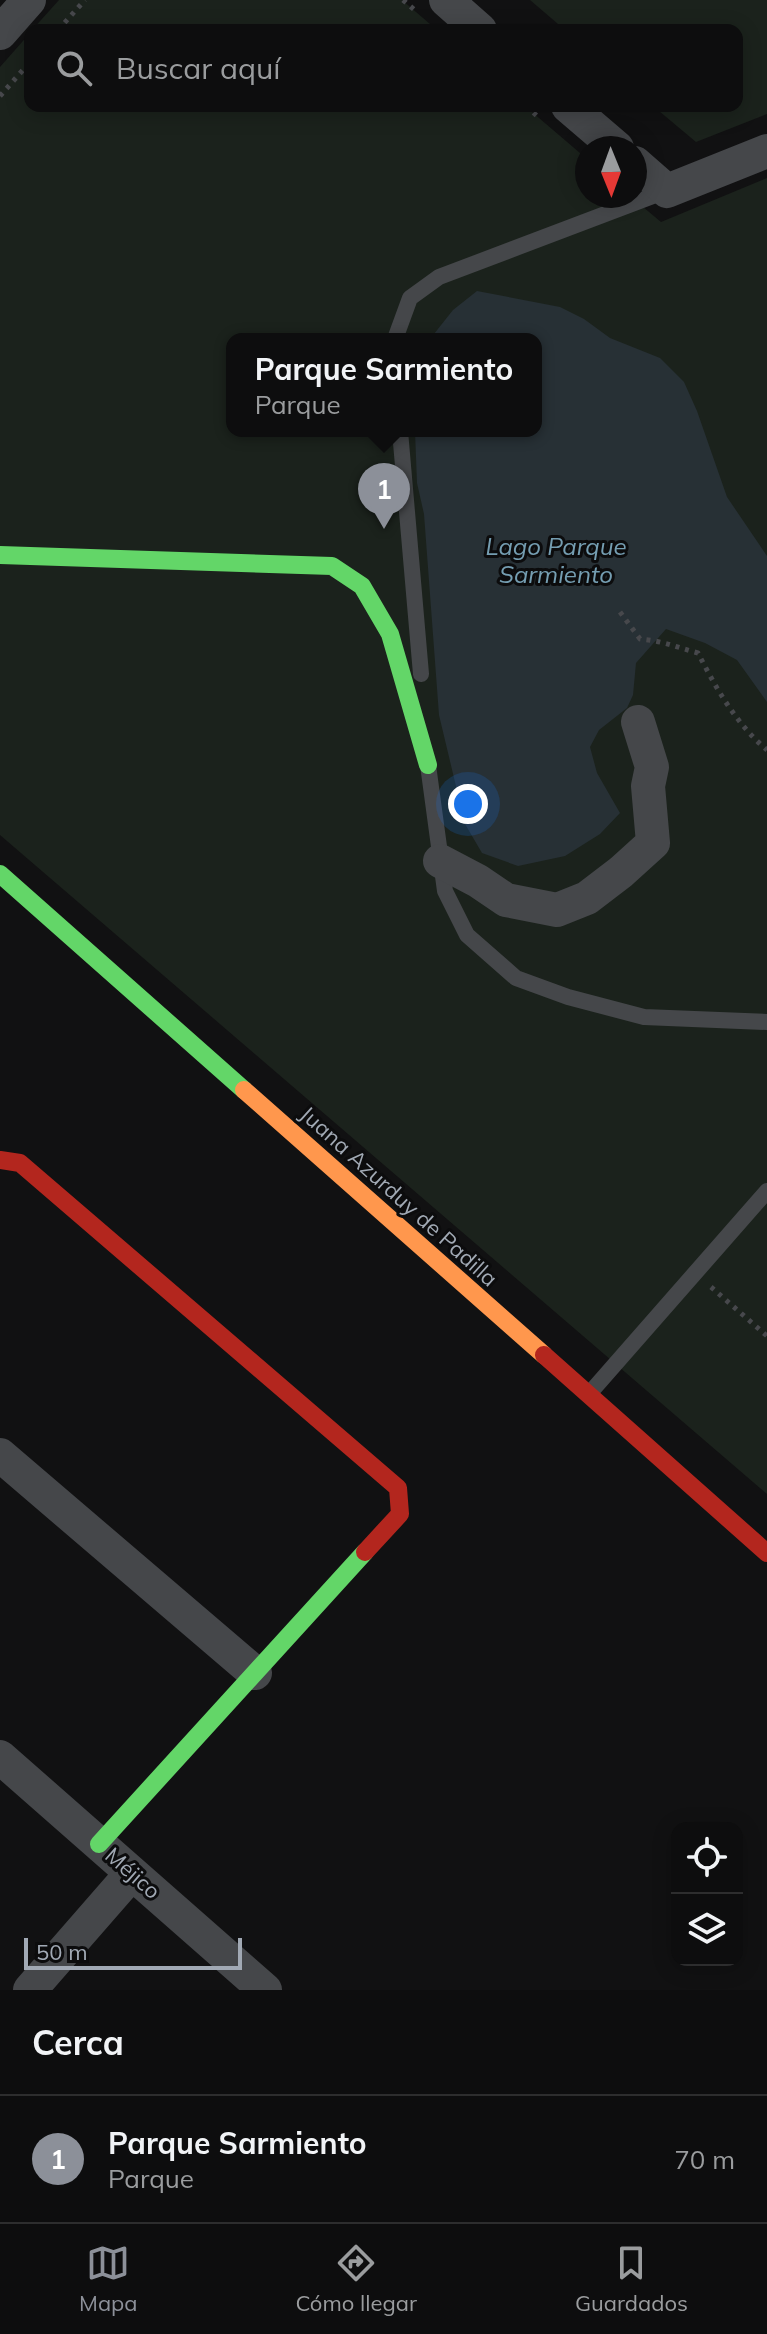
<!DOCTYPE html>
<html lang="es">
<meta charset="utf-8">
<style>
body{margin:0;font-family:Mulish,sans-serif;background:#1b1b1c;color:#f1f3f6}
.controls{position:absolute;right:24px;bottom:24px;display:grid;overflow:hidden;border-radius:16px;box-shadow:0 4px 20px #0003}
.controls button{width:72px;height:72px;display:grid;place-items:center;padding:0;border:0;border-bottom:2px solid #2d2d2e;background:#0d0d0e;color:#f1f3f6;font:40px sans-serif}
.compass{position:absolute;left:575px;top:136px;width:72px;height:72px;border-radius:50%;background:#0d0d0e;box-shadow:0 4px 20px #0003;rotate:179deg}
.scale{position:absolute;left:24px;bottom:20px;width:218px;box-sizing:border-box;padding-left:8px;border:4px solid #a1a9b4;border-top:0;font-size:22px;line-height:28px;white-space:nowrap;color:#a1a9b4;-webkit-text-stroke:6px #0c0c0d;paint-order:stroke}
.you{position:absolute;left:468px;top:804px;width:28px;height:28px;margin:-20px;border:6px solid #fff;border-radius:50%;background:#1a73e8;box-shadow:0 0 0 12px #1a73e833}
.badge{display:grid;place-items:center;width:52px;height:52px;border-radius:50%;background:#8c9099;color:#fff;font-size:26px;font-weight:700}
.pin{position:absolute;translate:-50% -66px;filter:drop-shadow(0 2px 4px #0008)}
.pin::after{content:'';position:absolute;top:42px;width:28px;height:24px;background:inherit;clip-path:polygon(0 0,100% 0,50% 100%)}
.popup{position:absolute;left:226px;top:333px;width:316px;height:104px;box-sizing:border-box;display:grid;place-content:center;border-radius:16px;background:#0d0d0e;filter:drop-shadow(0 2px 6px #0005);font-size:26px;white-space:nowrap;color:#9a9c9e}
.popup b{font-size:30px;color:#f1f3f6}
.popup::after{content:'';position:absolute;left:50%;top:100%;margin-left:-16px;border:16px solid transparent;border-top-color:#0d0d0e}
.list{margin:0;padding:0;list-style:none}
h2{display:flex;justify-content:space-between;align-items:center;height:104px;margin:0;padding:0 32px;font-size:34px}
h2 small{font-size:26px;font-weight:400;color:#9a9c9e}
.list li{display:grid;grid-template-columns:52px 1fr auto;gap:24px;align-items:center;box-sizing:border-box;height:128px;padding:0 32px;border-top:2px solid #2d2d2e}
.list b{display:block;font-size:30px;white-space:nowrap}
.list p{margin:0;font-size:26px;white-space:nowrap;color:#9a9c9e}
.list em{font-size:26px;font-style:normal;color:#9a9c9e}
.icon{flex:none;width:44px;height:44px;fill:none;stroke:currentColor;stroke-width:2;stroke-linecap:round;stroke-linejoin:round}
.map{position:relative;flex:none;width:767px;height:1990px;overflow:hidden}
.search{position:absolute;background:#0d0d0e;box-shadow:0 4px 20px #0003;left:24px;right:24px;top:24px;height:88px;display:flex;align-items:center;gap:20px;box-sizing:border-box;padding:0 28px;border-radius:16px;color:#9a9c9e;font-size:30px}
.sheet{height:232px;background:#0d0d0e}
nav{display:flex;justify-content:space-around;align-items:center;box-sizing:border-box;height:112px;border-top:2px solid #2d2d2e;background:#0d0d0e;font-size:22px;color:#9a9c9e}
nav a{display:grid;justify-items:center;gap:4px}
nav .on{color:#8c9099}
.map>svg:first-child{display:block}
.green{fill:#1b221c;fill-rule:evenodd}
.water{fill:#273035}
.lines{fill:none;stroke-linecap:round;stroke-linejoin:round}
.path{stroke:#47484c;stroke-width:5;stroke-dasharray:4 6;stroke-linecap:butt}
.lane{stroke:#45474a;stroke-width:16}
.street{stroke:#45474a;stroke-width:34}
.fast{stroke:#63d668;stroke-width:18}
.slow{stroke:#ff974d;stroke-width:18}
.jam{stroke:#b3261e;stroke-width:18}
.labels{text-anchor:middle;dominant-baseline:central;stroke-width:6;stroke-linejoin:round;paint-order:stroke}
.street-label{font-size:22px;fill:#a1a9b4;stroke:#0c0c0d}
.water-label{font-size:24px;font-style:italic;fill:#759eb2;stroke:#0c0c0d}
</style>
<div class="map">
<svg width="767" height="1990" viewBox="0 0 767 1990">
<rect width="100%" height="100%" fill="#111112"/>
<path class="green" d="M59 0H402L437 30H32Z
M530 0H767V114L696 142 653 106H737V30H565Z
M30 33V106H525L587 159V196H630L661 222 767 178V1494L0 835V67ZM232 339H536V431H232Z"/>
<path class="water" d="M477 291 560 307 584 319 610 338 660 358 684 382 697 411 727 497 767 556V702L737 660 705 643 666 629 636 663 633 695 627 708 599 730 590 747 597 773 620 813 600 834 565 856 518 866 482 853 465 824 439 715 424 514 417 483 415 431H536V339H430L453 310Z"/>
<g class="lines">
<path class="path" d="M403 0 417 12
M58 30 85 0
M0 96 30 62
M526 106 537 116
M620 612 640 639C663 641 676 647 698 653 716 688 736 724 767 750
M711 1287 767 1336"/>
<path class="lane" d="M395 339 410 298 439 277 666 191
M400 431 421 674
M428 765 445 891 467 935 516 978 568 997 644 1017 767 1022
M589 1394 767 1191"/>
<path class="street" d="M446 0 480 30
M0 33 29 0
M568 106 617 148
M635 163 667 191 767 151
M440 861 478 881 506 900 557 910 587 898 621 872 653 843 648 786 652 767 638 722
M0 1455 255 1673
M0 1757 265 1990
M30 1990 132 1873"/>
<path class="fast" d="M0 555 332 566 362 586 390 634 428 765
M0 874 244 1090
M99 1844 365 1552"/>
<path class="slow" d="M244 1090 544 1355"/>
<path class="jam" d="M0 1160 20 1163 398 1488 400 1514 365 1552
M544 1355 767 1553"/>
</g>
<g class="labels">
<g class="street-label">
<text transform="translate(399 1196) rotate(42)">Juana Azurduy de Padilla</text>
<text transform="translate(133 1873) rotate(41)">Méjico</text>
</g>
<g class="water-label">
<text x="556" y="546">Lago Parque<tspan x="556" dy="28">Sarmiento</tspan></text>
</g>
</g>
</svg>
<div class="controls">
<button><svg class="icon" aria-label="locate" viewBox="0 0 24 24"><circle cx="12" cy="12" r="6"/><path d="M12 2v4M12 18v4M2 12h4M18 12h4"/></svg></button>
<button><svg class="icon" aria-label="layers" viewBox="0 0 24 24"><path d="M12 4l9 5-9 5-9-5zM3 14l9 5 9-5"/></svg></button>
</div>
<svg class="compass" viewBox="-18 -18 36 36"><path d="M0-13l5 13h-10z" fill="#e53935"/><path d="M0 13l5-13h-10z" fill="#9a9c9e"/></svg>
<div class="scale">50 m</div>
<div class="you"></div>
<div class="pin badge" style="left:384px;top:529px">1</div>
<div class="popup"><b>Parque Sarmiento</b>Parque</div>
<div class="search"><svg class="icon" aria-label="search" viewBox="0 0 24 24"><circle cx="10" cy="10" r="6"/><path d="M15 15l6 6"/></svg>Buscar aquí</div>
</div>
<section class="sheet">
<h2>Cerca<small></small></h2>
<ul class="list">
<li><span class="badge">1</span><div><b>Parque Sarmiento</b><p>Parque</p></div><em>70 m</em></li>
</ul>
</section>
<nav>
<a class="on"><svg class="icon" aria-label="map" viewBox="0 0 24 24"><path d="M3 6l6-2 6 2 6-2v14l-6 2-6-2-6 2zM9 4v14M15 6v14"/></svg>Mapa</a>
<a><svg class="icon" aria-label="directions" viewBox="0 0 24 24"><path d="M12 3l9 9-9 9-9-9zM9 14v-3h6M13 9l2 2-2 2"/></svg>Cómo llegar</a>
<a><svg class="icon" aria-label="saved" viewBox="0 0 24 24"><path d="M7 4h10v16l-5-4-5 4z"/></svg>Guardados</a>
</nav>
